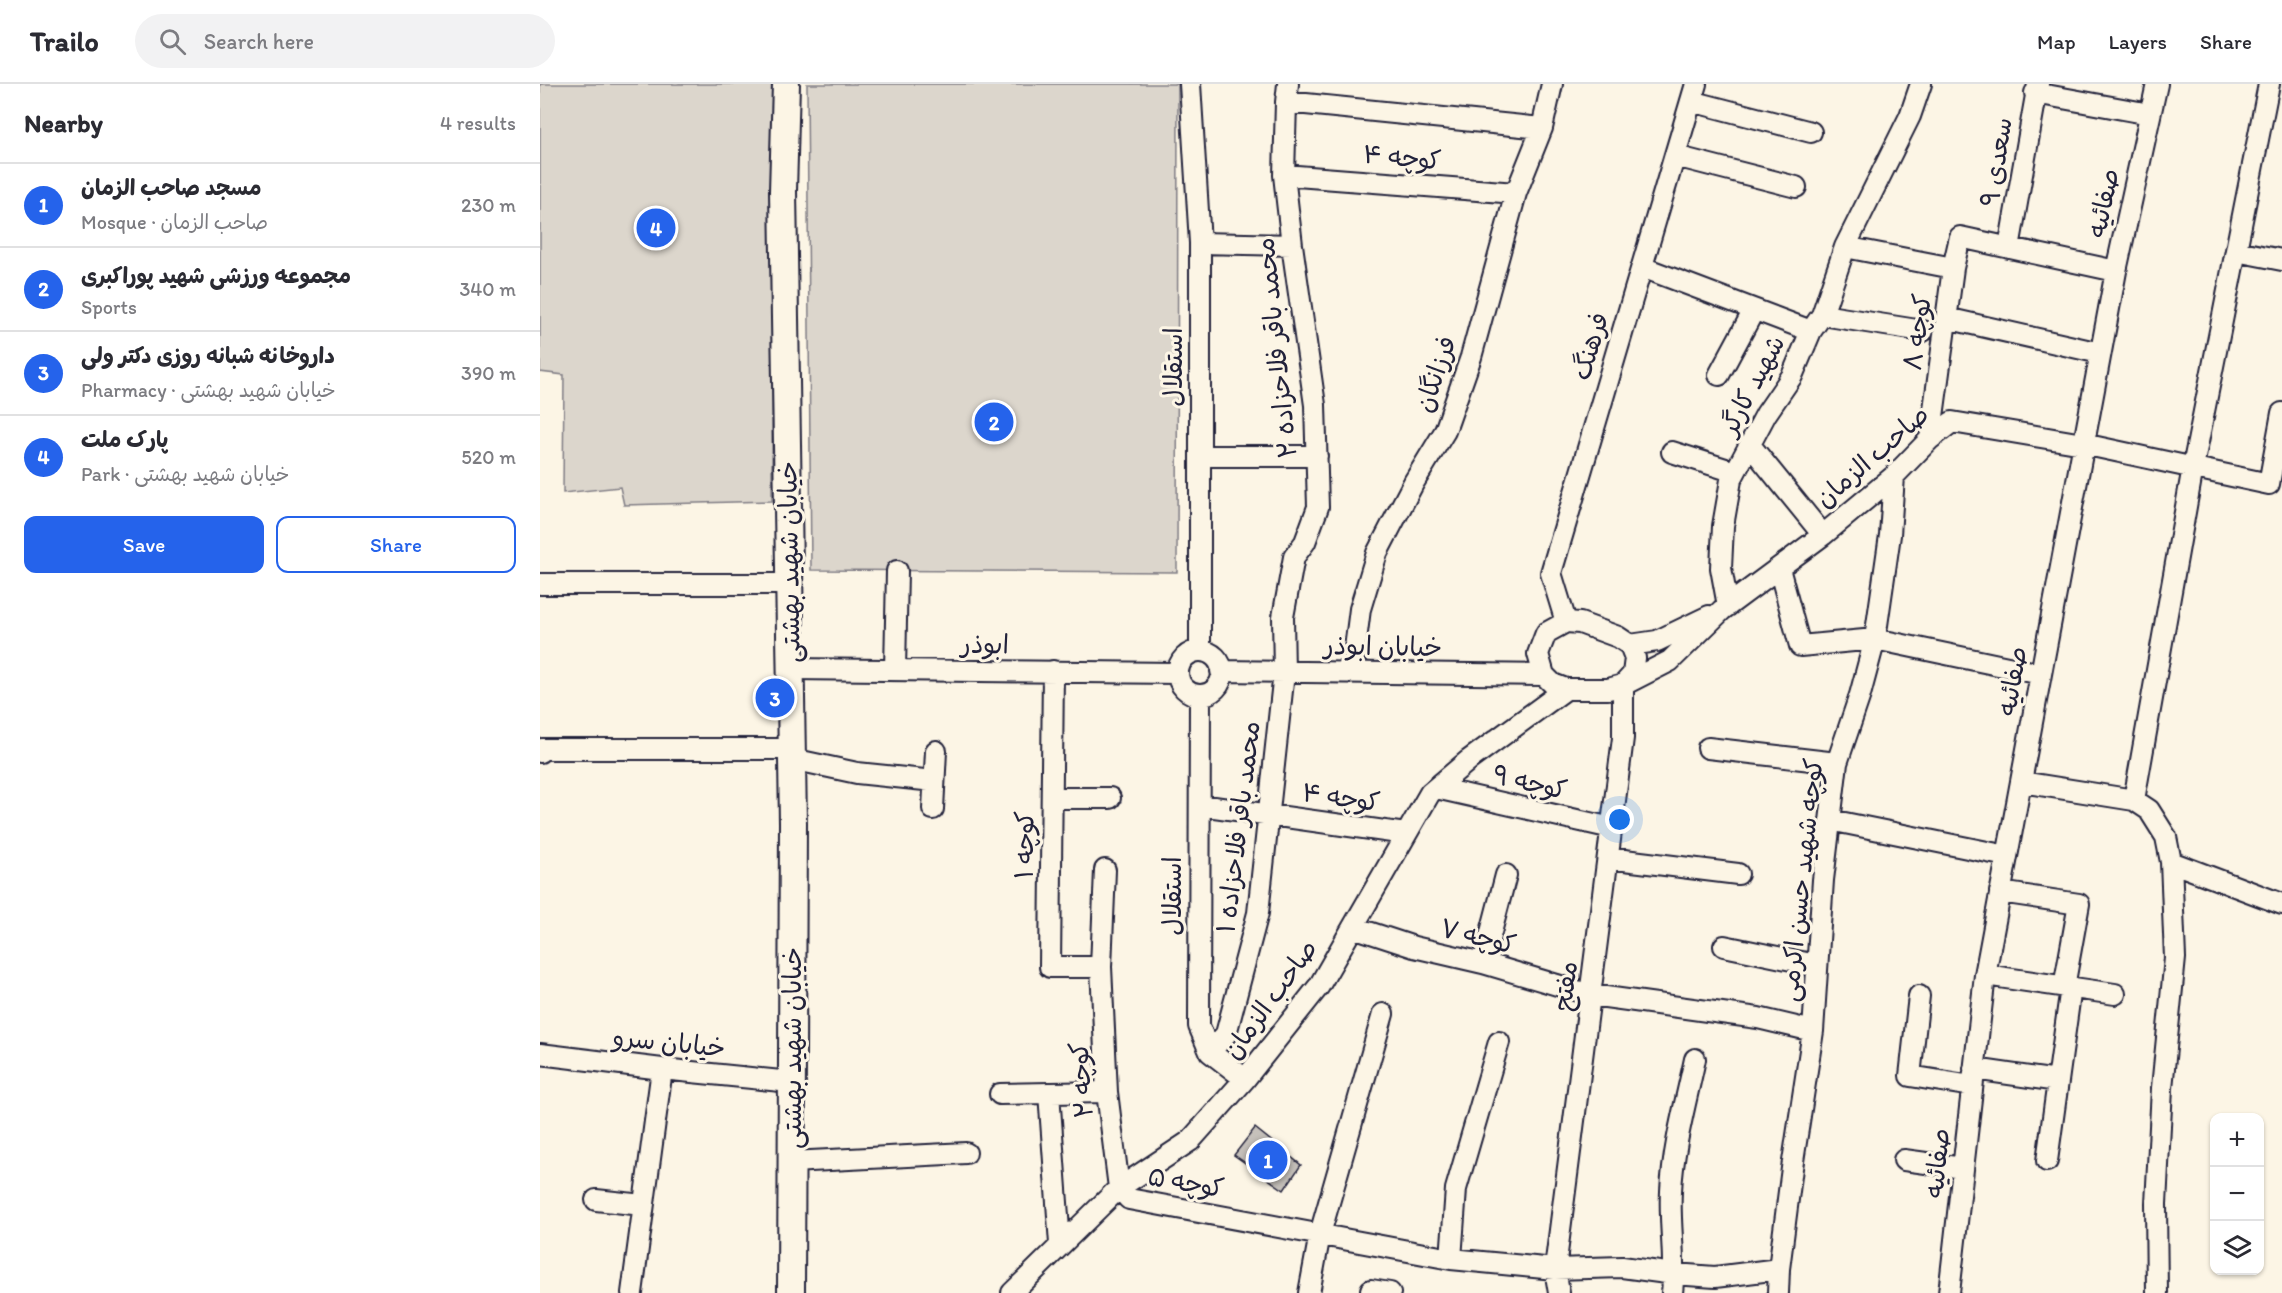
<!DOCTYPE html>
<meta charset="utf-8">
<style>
body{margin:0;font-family:Itim,"Playpen Sans Arabic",sans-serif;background:#f2f2f3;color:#2b2b33}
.controls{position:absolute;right:18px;bottom:18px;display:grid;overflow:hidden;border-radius:12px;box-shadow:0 2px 4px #0004}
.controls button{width:54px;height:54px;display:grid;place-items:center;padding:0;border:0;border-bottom:2px solid #e1e1e2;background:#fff;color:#2b2b33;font:30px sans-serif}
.you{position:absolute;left:1080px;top:736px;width:21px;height:21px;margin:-15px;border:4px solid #fff;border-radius:50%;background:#1a73e8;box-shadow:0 0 0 9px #1a73e833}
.badge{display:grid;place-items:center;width:39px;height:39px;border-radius:50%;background:#2563eb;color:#fff;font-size:20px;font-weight:700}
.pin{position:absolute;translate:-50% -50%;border:3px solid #fff;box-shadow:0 2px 6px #0006}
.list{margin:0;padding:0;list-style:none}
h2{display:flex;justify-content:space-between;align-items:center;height:78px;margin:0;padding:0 24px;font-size:26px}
h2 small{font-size:20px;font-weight:400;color:#7c7c81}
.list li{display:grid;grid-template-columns:39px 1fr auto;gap:18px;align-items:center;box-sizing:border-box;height:84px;padding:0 24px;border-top:2px solid #e1e1e2}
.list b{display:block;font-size:22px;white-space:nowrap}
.list p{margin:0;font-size:20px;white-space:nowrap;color:#7c7c81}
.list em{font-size:20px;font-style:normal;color:#7c7c81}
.actions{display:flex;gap:12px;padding:18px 24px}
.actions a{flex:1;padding:14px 0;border:2px solid #2563eb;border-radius:12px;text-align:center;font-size:21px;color:#2563eb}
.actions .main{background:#2563eb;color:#fff}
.icon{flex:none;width:33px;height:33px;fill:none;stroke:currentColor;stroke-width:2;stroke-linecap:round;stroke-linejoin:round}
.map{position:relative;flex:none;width:1742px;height:1209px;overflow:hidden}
header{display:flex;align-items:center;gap:36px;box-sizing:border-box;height:84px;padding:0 30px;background:#fff;border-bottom:2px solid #e1e1e2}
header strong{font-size:28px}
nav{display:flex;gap:33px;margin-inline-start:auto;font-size:21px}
.search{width:420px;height:54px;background:#f2f2f3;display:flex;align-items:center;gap:15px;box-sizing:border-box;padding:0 21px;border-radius:33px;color:#7c7c81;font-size:22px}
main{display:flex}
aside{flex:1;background:#fff}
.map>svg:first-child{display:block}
.green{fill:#dcd6cc;stroke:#7f7c84;stroke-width:1.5}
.building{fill:#c6c1bb;stroke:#22223b;stroke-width:1.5}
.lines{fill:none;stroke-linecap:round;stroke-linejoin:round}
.minor-casing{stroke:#22223b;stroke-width:24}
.major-casing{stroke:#22223b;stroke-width:30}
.minor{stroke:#fcf5e5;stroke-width:20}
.major{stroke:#fcf5e5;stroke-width:26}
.labels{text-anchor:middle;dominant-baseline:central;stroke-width:6;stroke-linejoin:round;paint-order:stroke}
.street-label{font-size:26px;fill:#22223b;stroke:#fcf5e5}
</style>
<header>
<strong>Trailo</strong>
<div class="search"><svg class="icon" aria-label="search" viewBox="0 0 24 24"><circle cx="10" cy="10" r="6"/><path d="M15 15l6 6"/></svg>Search here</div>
<nav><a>Map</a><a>Layers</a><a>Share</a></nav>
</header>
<main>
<aside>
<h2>Nearby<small>4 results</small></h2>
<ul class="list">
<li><span class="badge">1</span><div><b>مسجد صاحب الزمان</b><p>Mosque · صاحب الزمان</p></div><em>230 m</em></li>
<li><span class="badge">2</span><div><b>مجموعه ورزشی شهید پوراکبری</b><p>Sports</p></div><em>340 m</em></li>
<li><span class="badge">3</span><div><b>داروخانه شبانه روزی دکتر ولی</b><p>Pharmacy · خیابان شهید بهشتی</p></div><em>390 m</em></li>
<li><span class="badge">4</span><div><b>پارک ملت</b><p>Park · خیابان شهید بهشتی</p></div><em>520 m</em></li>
</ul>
<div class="actions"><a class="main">Save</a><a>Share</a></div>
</aside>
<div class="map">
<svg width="1742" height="1209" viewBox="0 0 1742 1209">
<rect width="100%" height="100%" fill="#fcf5e5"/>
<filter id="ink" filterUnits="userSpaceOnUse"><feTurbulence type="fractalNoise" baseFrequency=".0167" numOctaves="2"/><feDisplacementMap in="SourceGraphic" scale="12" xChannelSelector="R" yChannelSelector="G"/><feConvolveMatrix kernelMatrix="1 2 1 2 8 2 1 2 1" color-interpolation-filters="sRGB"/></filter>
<g filter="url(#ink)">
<path class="green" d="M0 0H233L232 417 84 421 80 403 23 409 24 291 0 288Z
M267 0H638L637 488 271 486Z"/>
<path class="building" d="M715 1044 761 1081 744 1106 694 1071Z"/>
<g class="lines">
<g class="minor-casing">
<path id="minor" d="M650 0 660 159V567
M1495 9 1610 30
M1151 17 1271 48
M746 18 1002 44
M1135 72 1256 103
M744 91 976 109
M660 159 752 161
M1305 163 1370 32 1381 0
M1469 164 1498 0
M1696 167 1742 176
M1102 183 1271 247 1252 292 1226 330 1191 396 1183 442 1181 484 1188 522
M1282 231 1383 247
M1406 234 1560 269
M1271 247 1282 231 1305 163 1413 184
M1179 291 1214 226
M1390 355 1413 184 1420 153 1576 187
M1210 361 1283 451
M1132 368 1195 388
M660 372H777
M1239 484 1260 562 1335 555 1501 590
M0 500H250
M1026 538 1011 489 1156 0
M1026 538 1040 539 1078 553 1090 561 1095 574 1093 590 1083 601 1068 605H1026L1013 600 1004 591 998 570 1006 549Z
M1090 561 1117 557 1169 532
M638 589a22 22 0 1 1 44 0a22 22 0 1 1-44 0Z
M251 585 638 589
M355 586 357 487
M513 587 510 883H561
M681 587 1004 591
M812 588 820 525 837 469 874 398 905 347 931 273 976 109 1002 44 1012 0
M660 611 659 942 670 968 705 995
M1168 664 1297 679
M0 668 2 665H252
M252 675 317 689 394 697
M1481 698 1594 716
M896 704 1072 744
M512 714H570
M660 721 866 750
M393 725 396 667
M1290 736 1467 772
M1068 774 1198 790
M1631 778 1742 820
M565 786 561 883 567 1008 579 1104
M1460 808 1539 820 1524 903
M813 843 874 863 943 879 1051 911 1218 934 1273 947
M1184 862 1276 881
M943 879 966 791
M1445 891 1575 910
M1379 912 1370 992 1432 1002
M670 968 686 950 718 829 744 588 743 533 754 473 765 458 778 423 775 321 752 161 744 91 746 18 748 0
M0 970 122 985 251 998
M1434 985 1518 997
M509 1009 520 1160
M460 1010 567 1008
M1364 1076 1423 1084
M1507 1077 1531 903
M251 1078 426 1069
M579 1104 589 1115 911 1175 1015 1185 1082 1183 1134 1190 1175 1193 1239 1185
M56 1116 103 1121
M911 1175 916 1105 959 958
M831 1206 850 1209
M92 1209 122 985
M472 1209 579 1104 650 1057 705 995 779 902 890 709 929 676 1026 605
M769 1209 780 1150 843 930
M1019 1209 1015 1185 1083 654V601L1130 577 1182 526 1283 451 1354 392 1390 355 1412 338 1543 360 1729 400 1742 329
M1132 1209C1136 1175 1129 1141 1131 1107 1133 1063 1146 1018 1155 975
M1238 1209 1239 1185 1252 1084 1273 947 1283 796 1297 679 1320 611 1335 555 1350 451 1354 392
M1409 1209 1445 891 1576 187 1617 0
M1617 1209 1616 1120 1622 1004 1635 874 1631 778 1626 753 1609 726 1594 716 1653 383 1729 0"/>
</g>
<g class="major-casing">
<path id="major" d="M246 0 243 107 253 739 251 1209"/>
</g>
<use href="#minor" class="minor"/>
<use href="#major" class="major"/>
</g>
</g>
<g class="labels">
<g class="street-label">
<text transform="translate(862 73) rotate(5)">کوچه ۴</text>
<text transform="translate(1456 78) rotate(-81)">سعدی ۹</text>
<text transform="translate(1563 119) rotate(-78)">صفائیه</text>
<text transform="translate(1377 248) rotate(-82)">کوچه ۸</text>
<text transform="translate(1050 262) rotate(-73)">فرهنگ</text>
<text transform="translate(736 264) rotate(-96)">محمد باقر فلاحزاده ۲</text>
<text transform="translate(633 283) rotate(-90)">استقلال</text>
<text transform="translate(895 290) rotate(-71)">فرزانگان</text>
<text transform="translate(1212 301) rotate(-62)">شهید کارگر</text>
<text transform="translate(1332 372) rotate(-41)">صاحب الزمان</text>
<text transform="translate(249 478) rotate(-91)">خیابان شهید بهشتی</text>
<text transform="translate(445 560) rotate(1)">ابوذر</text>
<text transform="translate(843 562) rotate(1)">خیابان ابوذر</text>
<text transform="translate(1472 597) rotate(-80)">صفائیه</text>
<text transform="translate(990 698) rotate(13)">کوچه ۹</text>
<text transform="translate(801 713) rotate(8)">کوچه ۴</text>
<text transform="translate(698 743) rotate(-83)">محمد باقر فلاحزاده ۱</text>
<text transform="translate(484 761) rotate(-89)">کوچه ۱</text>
<text transform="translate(1261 796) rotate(-84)">کوچه شهید حسن اکرمی</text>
<text transform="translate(632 812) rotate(-90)">استقلال</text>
<text transform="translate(938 852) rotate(14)">کوچه ۷</text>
<text transform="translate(1025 902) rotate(-83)">مفتح</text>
<text transform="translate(730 915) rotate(-54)">صاحب الزمان</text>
<text transform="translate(129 958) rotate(6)">خیابان سرو</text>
<text transform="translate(252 964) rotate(-90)">خیابان شهید بهشتی</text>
<text transform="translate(541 996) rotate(-94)">کوچه ۲</text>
<text transform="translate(1397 1079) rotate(-84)">صفائیه</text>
<text transform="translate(646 1098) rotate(10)">کوچه ۵</text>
</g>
</g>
</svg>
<div class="controls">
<button>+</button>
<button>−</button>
<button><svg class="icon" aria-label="layers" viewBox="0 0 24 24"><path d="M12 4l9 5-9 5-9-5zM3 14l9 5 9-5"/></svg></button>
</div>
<div class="you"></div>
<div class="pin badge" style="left:728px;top:1076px">1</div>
<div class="pin badge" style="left:454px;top:338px">2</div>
<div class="pin badge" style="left:235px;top:614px">3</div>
<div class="pin badge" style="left:116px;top:144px">4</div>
</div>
</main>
